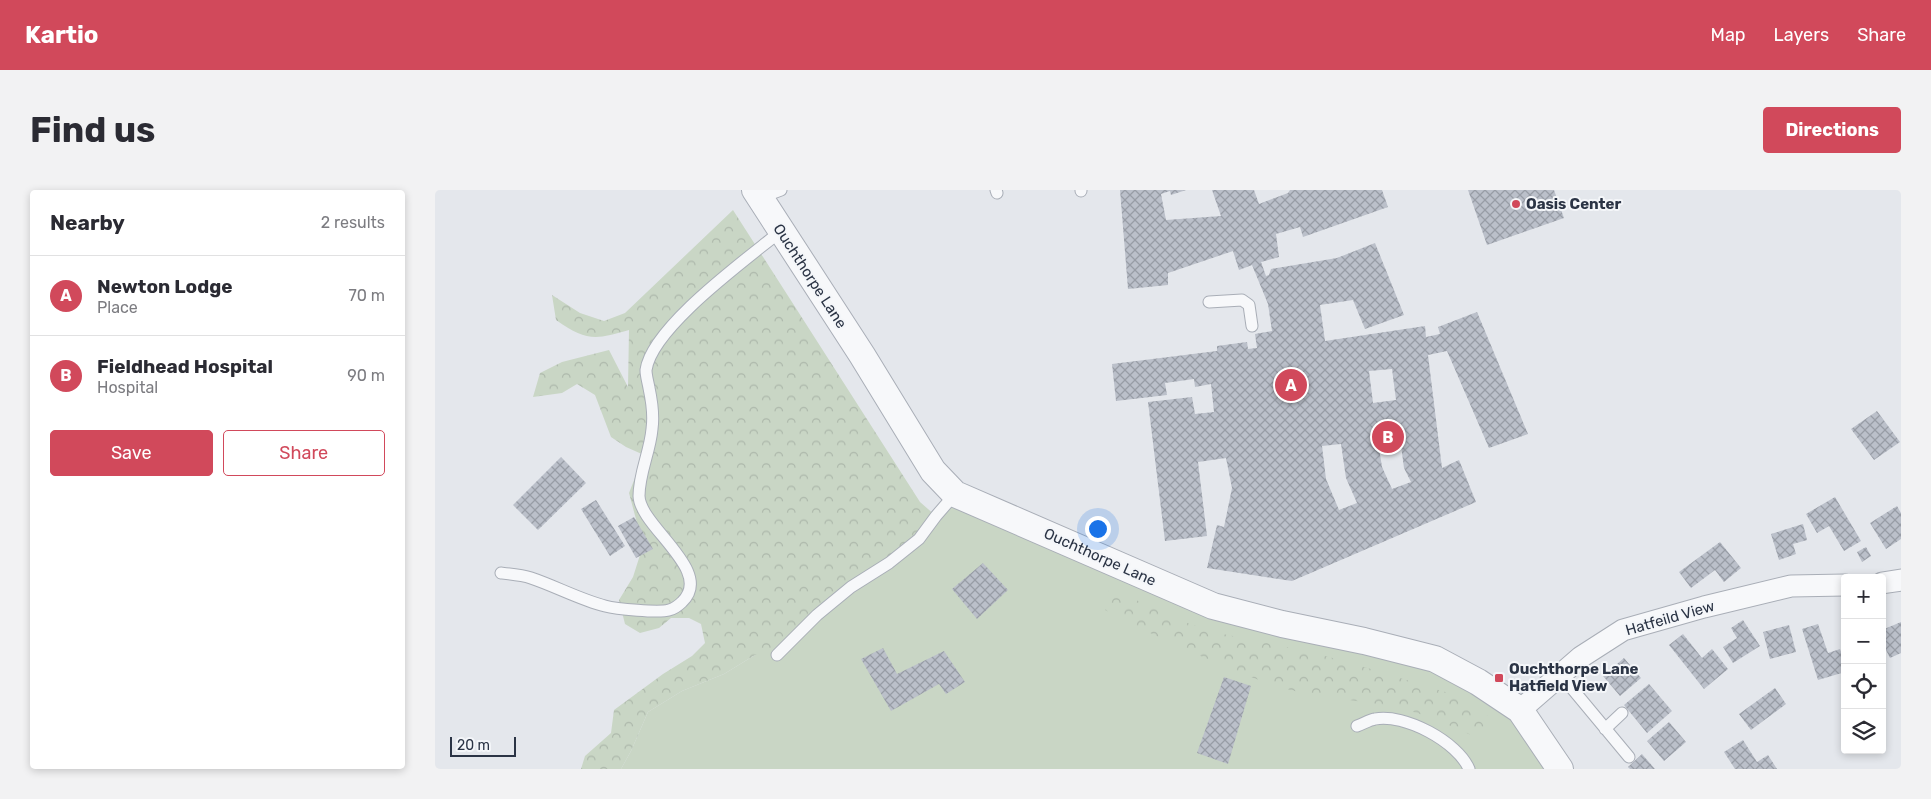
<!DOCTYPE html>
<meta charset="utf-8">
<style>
body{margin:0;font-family:Rubik,sans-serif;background:#f2f2f3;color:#2b2b33}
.controls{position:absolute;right:15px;bottom:15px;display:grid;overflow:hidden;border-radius:5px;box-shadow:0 2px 8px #0003}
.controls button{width:45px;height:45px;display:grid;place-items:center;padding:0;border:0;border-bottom:1px solid #e1e1e2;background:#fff;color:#2b2b33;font:25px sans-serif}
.scale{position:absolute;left:15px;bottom:12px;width:66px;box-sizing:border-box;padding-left:5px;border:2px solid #2b3445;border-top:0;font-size:14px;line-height:18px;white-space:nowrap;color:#2b3445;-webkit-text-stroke:4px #f4f6f9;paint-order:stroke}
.you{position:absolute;left:662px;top:338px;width:18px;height:18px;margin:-12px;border:4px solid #fff;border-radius:50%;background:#1a73e8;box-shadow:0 0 0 8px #1a73e833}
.badge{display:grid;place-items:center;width:32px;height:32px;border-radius:50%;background:#d1495b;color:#fff;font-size:16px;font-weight:700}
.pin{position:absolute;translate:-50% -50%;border:2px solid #fff;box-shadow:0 1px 5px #0006}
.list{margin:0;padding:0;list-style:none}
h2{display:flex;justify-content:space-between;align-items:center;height:65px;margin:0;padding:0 20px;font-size:21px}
h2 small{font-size:16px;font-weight:400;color:#7c7c81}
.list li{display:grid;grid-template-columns:32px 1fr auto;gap:15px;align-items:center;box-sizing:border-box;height:80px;padding:0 20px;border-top:1px solid #e1e1e2}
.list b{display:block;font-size:19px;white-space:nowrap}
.list p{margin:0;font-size:16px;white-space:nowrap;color:#7c7c81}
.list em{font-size:16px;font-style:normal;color:#7c7c81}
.actions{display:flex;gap:10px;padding:15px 20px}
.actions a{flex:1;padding:11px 0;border:1px solid #d1495b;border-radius:5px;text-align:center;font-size:18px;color:#d1495b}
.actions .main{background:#d1495b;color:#fff}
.icon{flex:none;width:28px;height:28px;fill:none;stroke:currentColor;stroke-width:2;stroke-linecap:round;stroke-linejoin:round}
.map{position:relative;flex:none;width:1466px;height:579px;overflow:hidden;border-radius:5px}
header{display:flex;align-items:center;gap:30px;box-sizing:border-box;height:70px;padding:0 25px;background:#d1495b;color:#fff}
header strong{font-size:24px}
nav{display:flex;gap:28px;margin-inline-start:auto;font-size:18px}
.intro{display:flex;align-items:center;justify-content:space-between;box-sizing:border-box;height:120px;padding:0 30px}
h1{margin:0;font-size:35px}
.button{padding:12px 22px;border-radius:5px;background:#d1495b;color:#fff;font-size:18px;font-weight:700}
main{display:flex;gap:30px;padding:0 30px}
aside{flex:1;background:#fff;border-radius:5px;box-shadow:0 2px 8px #0003}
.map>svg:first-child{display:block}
.green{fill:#c9d6c5}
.forest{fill:url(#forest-crowns)}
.building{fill:url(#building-cross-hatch);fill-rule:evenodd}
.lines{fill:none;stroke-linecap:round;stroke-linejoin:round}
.service-casing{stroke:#a9aeb7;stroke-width:13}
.minor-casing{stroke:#a9aeb7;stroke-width:23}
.tertiary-casing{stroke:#a9aeb7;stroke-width:28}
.service{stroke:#f7f8fa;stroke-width:11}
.minor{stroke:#f7f8fa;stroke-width:21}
.tertiary{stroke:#f7f8fa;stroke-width:26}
.poi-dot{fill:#d1495b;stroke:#f4f6f9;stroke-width:2}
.labels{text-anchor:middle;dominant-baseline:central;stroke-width:4;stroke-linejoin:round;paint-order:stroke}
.poi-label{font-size:15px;font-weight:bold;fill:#2b3445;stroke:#f4f6f9;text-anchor:start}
.street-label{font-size:15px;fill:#2b3445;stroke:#f4f6f9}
</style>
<header>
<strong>Kartio</strong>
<nav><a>Map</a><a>Layers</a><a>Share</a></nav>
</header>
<div class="intro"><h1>Find us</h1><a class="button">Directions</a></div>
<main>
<aside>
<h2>Nearby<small>2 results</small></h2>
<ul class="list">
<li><span class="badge">A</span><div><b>Newton Lodge</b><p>Place</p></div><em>70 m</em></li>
<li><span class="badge">B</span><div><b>Fieldhead Hospital</b><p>Hospital</p></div><em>90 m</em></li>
</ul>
<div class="actions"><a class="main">Save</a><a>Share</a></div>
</aside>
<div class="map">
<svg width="1466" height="579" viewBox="0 0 1466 579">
<defs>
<pattern id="forest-crowns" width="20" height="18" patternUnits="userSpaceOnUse" patternTransform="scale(1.25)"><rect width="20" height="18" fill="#c9d6c5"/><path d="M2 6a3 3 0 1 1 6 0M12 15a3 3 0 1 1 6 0" fill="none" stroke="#adb8ab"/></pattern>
<pattern id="building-cross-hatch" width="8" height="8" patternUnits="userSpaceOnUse" patternTransform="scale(1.25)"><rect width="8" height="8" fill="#bbc0ca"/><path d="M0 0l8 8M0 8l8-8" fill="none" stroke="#989da6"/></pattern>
</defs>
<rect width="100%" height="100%" fill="#e4e7ec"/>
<path class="green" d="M520 304 666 368 1043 492 1125 579H186L196 561 213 522 247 501 289 484 320 465H342Z"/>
<path class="forest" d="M298 20 485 312 501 326 454 373 342 465H320L289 484 247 501 213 522 196 561 186 579H146L150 566 176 543 179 520 228 484 257 466 270 453 266 434 254 428H236L224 438 205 443 190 434 184 410 198 387 205 365 206 348 194 303 209 265 191 257 176 247 160 205 142 194 127 203 98 207 105 183 127 172 174 160 193 197 194 140C160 150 151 151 121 130L117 105 145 123 169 131 190 123Z
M674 397 743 430 788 444 880 463 936 479 1023 506 1053 526 1048 551C1020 537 991 524 960 517 923 510 884 508 848 498 829 493 812 485 794 478 752 461 711 442 670 420Z"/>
<path class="building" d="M685 0H751L736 5 735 1 726 4 731 30 786 26 777 0H819L824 14 853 3 855 0H947L953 17 868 47 865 37 841 44 844 67 826 72 831 86 834 85 836 79 902 68 940 53 969 125 930 139 918 110 885 115 890 151 990 136 991 147 1005 144 1003 137 1042 122 1093 244 1054 258 1012 161 993 165 1007 278 1024 270 1041 312 857 391 772 378 782 335 789 337 797 298 791 268 763 272 772 346 730 351 713 212 757 207 760 224 779 222 776 194 760 197 759 189 730 193 732 205 681 211 677 174 782 161V156L812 152 813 159 822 158 820 144 837 141 833 114 817 75 804 80 798 61 733 83V95L693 99ZM957 179 961 210 938 213 934 181ZM965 248 969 278 976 292 957 299 947 277 943 252ZM906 254 911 288 922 313 904 320 891 289 887 256Z
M1033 0H1119L1129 28 1052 55Z
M1442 221 1465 252 1439 270 1416 239Z
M126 267 151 293 103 340 78 315Z
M1400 307 1426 351 1409 361 1394 336 1382 343 1371 324Z
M161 310 190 356 175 366 146 319Z
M1462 316 1466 323V349L1451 359 1435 333Z
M199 327 218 359 201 368 183 336Z
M1368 334 1372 350 1358 354 1361 364 1344 370 1336 344Z
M1285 352 1306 378 1289 392 1280 380 1256 398 1244 382Z
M1431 357 1436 366 1427 372 1422 362Z
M548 373 573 400 542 429 517 399Z
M1308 430 1325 456 1298 473 1288 457 1302 448 1296 438Z
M1466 432V463L1455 468 1447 452V440Z
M1383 434 1393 463 1405 459 1410 473V482L1383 490 1367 439Z
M1354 435 1361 462 1335 469 1328 442Z
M1248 444 1267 468 1277 459 1293 479 1269 499 1234 455Z
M448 458 462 484 509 461 530 492 511 504 504 494 456 521 426 469Z
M1189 468 1206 488 1185 506 1168 486Z
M789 487 816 496 793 574 762 563Z
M1214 494 1237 521 1212 543 1189 515Z
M1340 498 1351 514 1316 540 1304 524Z
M1234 532 1251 552 1229 571 1212 551Z
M1308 550 1322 572 1333 565 1342 579H1300L1289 562Z
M1207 564 1220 579H1195L1193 577Z"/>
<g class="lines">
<g class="service-casing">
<path id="service" d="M561 0 562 3
M646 0V1
M325 8 346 0
M774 112 807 110 814 115 817 136
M66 383C76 384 87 385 96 388 120 396 146 410 170 416 181 419 224 423 234 420 238 419 244 415 247 412 280 381 205 337 204 306 204 283 215 262 217 239 219 225 217 212 214 198 213 192 211 186 211 180 217 137 312 69 346 41
M342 465 382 425 416 397 454 373 484 349 501 326 520 304
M1125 484 1194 567
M922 536C928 534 934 530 940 529 969 523 1023 552 1034 579
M1170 539 1187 523"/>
</g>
<g class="minor-casing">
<path id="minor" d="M1447 393 1466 390
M1085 520 1146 467 1188 440 1269 417 1356 396 1410 395"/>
</g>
<g class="tertiary-casing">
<path id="tertiary" d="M320 0 427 165 498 281 520 304 778 416 847 434 929 451 1000 469 1043 492 1085 520 1125 579"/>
</g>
<use href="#service" class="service"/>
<use href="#minor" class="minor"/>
<use href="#tertiary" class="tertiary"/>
</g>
<g class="poi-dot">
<circle cx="1081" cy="14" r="5"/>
<rect x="1059" y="483" width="10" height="10" rx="2.5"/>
</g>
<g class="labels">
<g class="poi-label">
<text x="1091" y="14">Oasis Center</text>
<text x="1074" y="479">Ouchthorpe Lane<tspan x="1074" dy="17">Hatfield View</tspan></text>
</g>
<g class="street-label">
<text transform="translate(375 86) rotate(57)">Ouchthorpe Lane</text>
<text transform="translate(665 367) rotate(24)">Ouchthorpe Lane</text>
<text transform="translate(1235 428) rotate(-16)">Hatfeild View</text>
</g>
</g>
</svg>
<div class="controls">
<button>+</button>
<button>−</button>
<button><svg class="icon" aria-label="locate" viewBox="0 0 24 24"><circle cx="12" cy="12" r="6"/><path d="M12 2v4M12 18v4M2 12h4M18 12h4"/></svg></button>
<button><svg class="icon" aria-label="layers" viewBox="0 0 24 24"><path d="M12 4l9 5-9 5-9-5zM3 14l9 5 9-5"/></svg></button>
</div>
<div class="scale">20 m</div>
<div class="you"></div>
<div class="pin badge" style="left:856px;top:195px">A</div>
<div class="pin badge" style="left:953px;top:247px">B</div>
</div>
</main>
